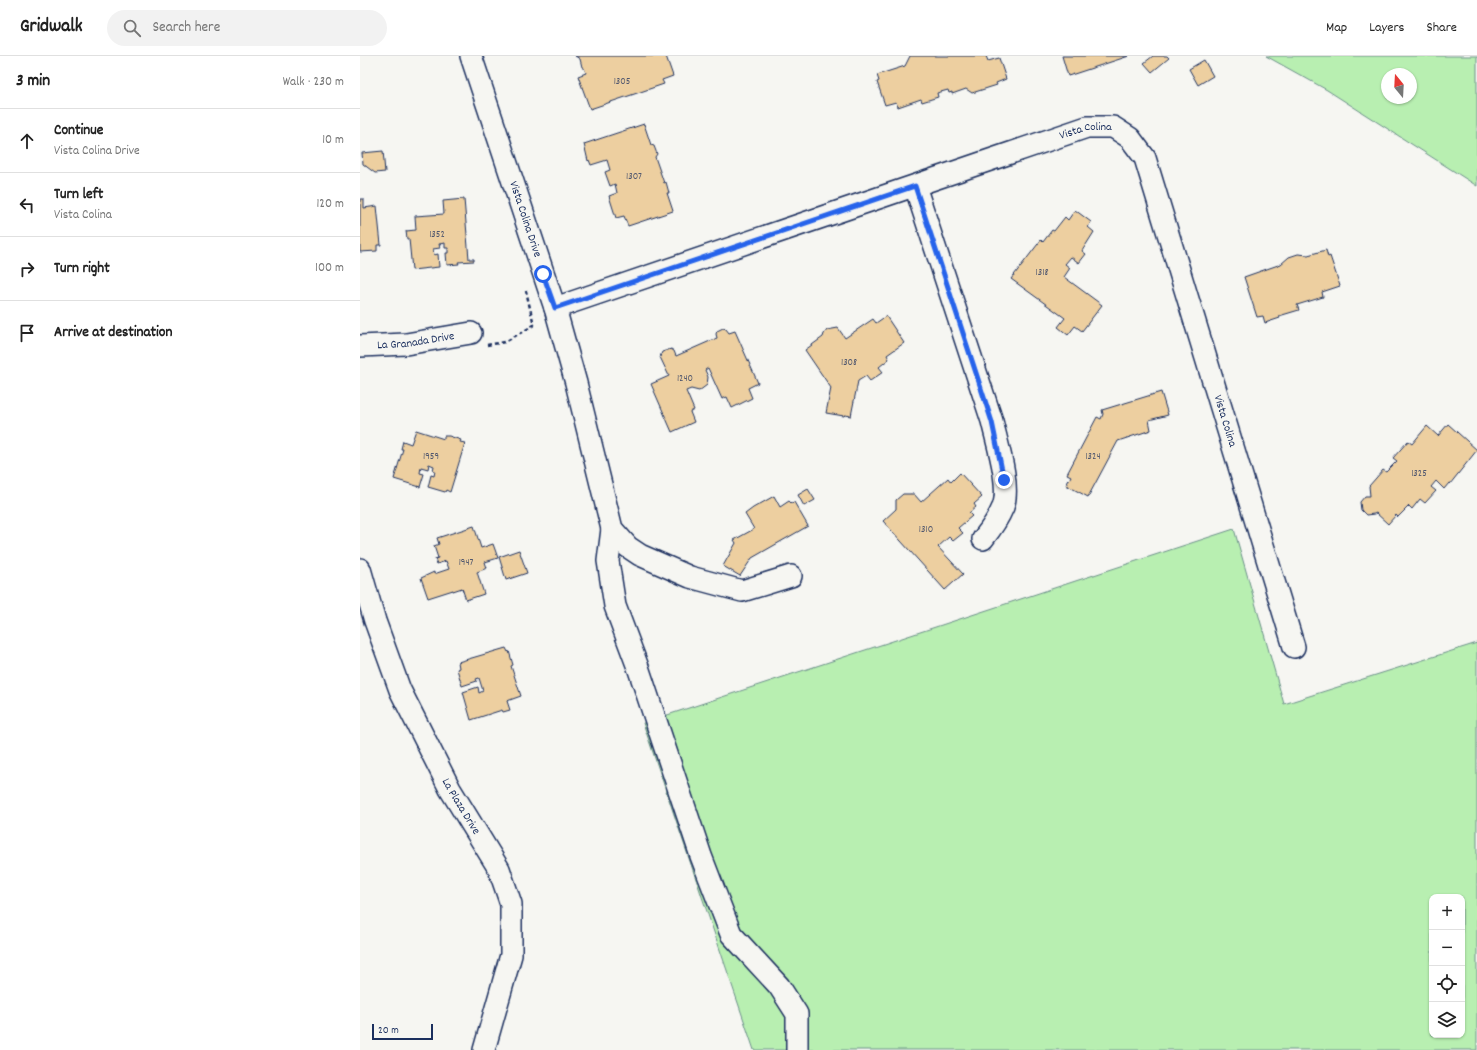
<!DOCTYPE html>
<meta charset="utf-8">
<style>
body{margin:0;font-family:Dekko,sans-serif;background:#f2f2f2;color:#222}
.controls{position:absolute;right:12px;bottom:12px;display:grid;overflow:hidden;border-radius:8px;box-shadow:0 1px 3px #0004}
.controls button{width:36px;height:36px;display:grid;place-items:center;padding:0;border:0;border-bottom:1px solid #e0e0e0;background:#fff;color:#222;font:20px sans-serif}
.compass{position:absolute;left:1021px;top:12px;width:36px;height:36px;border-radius:50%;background:#fff;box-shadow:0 1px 3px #0004;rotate:342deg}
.scale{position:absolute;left:12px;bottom:10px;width:61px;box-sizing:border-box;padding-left:4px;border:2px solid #1b2f5e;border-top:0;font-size:11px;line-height:14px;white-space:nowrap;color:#1b2f5e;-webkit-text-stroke:3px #f6f6f2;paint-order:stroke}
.stop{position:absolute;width:12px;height:12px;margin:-9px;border:3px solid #2563eb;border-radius:50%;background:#fff}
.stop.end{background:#2563eb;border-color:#fff;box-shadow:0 1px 4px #0008}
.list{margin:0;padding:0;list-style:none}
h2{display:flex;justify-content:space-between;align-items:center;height:52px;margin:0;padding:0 16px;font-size:17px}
h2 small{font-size:13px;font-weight:400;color:#767676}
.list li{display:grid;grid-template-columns:26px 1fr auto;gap:12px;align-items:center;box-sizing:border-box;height:64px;padding:0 16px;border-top:1px solid #e0e0e0}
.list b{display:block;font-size:15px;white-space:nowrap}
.list p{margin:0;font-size:13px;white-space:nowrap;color:#767676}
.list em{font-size:13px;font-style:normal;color:#767676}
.icon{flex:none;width:22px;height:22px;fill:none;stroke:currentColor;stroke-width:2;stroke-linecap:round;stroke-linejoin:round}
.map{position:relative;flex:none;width:1117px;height:994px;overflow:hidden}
header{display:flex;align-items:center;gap:24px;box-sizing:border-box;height:56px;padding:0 20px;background:#fff;border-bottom:1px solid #e0e0e0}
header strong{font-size:19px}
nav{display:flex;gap:22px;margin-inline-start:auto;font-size:14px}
.search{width:280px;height:36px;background:#f2f2f2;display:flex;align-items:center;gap:10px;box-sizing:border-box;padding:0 14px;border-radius:22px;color:#767676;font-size:15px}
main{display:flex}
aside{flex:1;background:#fff}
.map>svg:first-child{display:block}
.green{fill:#b8efb1;stroke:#6a8f88;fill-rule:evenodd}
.building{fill:#edcfa0;stroke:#1b2f5e}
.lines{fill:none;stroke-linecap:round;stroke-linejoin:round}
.minor-casing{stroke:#1b2f5e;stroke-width:24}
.path{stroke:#1b2f5e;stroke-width:2.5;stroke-dasharray:4 3;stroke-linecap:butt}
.minor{stroke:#f6f6f2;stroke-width:21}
.route{stroke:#2563eb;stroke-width:5}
.labels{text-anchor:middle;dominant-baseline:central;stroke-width:3;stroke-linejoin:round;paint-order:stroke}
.number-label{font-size:10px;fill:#50576e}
.street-label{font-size:12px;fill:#1b2f5e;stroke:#f6f6f2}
</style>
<header>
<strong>Gridwalk</strong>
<div class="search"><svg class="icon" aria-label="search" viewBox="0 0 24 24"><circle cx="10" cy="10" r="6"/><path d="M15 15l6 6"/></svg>Search here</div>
<nav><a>Map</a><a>Layers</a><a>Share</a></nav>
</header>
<main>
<aside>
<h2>3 min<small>Walk · 230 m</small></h2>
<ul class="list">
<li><svg class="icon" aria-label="ahead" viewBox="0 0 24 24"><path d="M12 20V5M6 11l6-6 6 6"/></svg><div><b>Continue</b><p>Vista Colina Drive</p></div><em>10 m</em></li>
<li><svg class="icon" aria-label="left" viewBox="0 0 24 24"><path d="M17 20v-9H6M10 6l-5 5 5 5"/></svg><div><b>Turn left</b><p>Vista Colina</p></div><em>120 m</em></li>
<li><svg class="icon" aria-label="right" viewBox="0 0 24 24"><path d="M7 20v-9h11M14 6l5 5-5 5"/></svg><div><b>Turn right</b></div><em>100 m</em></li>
<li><svg class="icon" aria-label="arrive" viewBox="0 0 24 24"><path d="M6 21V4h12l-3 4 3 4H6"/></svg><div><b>Arrive at destination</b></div></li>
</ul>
</aside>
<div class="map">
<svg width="1117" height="994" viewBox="0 0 1117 994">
<rect width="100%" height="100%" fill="#f6f6f2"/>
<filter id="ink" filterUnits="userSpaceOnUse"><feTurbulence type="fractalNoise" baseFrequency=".025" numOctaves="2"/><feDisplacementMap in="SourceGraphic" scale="8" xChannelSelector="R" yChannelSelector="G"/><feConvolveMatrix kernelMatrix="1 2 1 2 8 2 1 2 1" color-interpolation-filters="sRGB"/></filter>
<g filter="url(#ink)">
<path class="green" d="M906 0H1117V130L967 34ZM1027 18H1051V42H1027Z
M874 473 924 648 1117 587V994H394L283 667ZM1072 841H1102V979H1072Z"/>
<path class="building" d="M215 0H306L313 20 302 24 304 28 230 53 218 20 226 17 224 12 222 11 220 3Z
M550 0H626L628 5 639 2 646 23 636 27 637 29 612 37 606 33 592 38V36L589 37 588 34 577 37 578 41 562 46 561 43 538 51 536 46 525 49 517 26 519 25 517 19 545 10Z
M702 0H769L708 20Z
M793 0H807L809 2 792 16 784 7Z
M844 4 853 20 838 29 829 13Z
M284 68 291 89 294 90 297 98 295 101 304 127 306 126 309 137H307L313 155 268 170 264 160 256 162 249 140 257 137 255 128 250 130 245 116 250 114 247 104 231 109 229 104 228 105 224 88Z
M23 95 25 116 15 117 3 108 2 97Z
M0 143H4V152L17 150 21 189H17V195L0 196Z
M104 143 109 203H114V205L98 206 99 208 87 209 86 197H88V192H85V187L79 188 80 192 73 193 74 199 78 198 79 211 52 214 49 183H47L46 175 56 174 55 160 84 158 83 145Z
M715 154 731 166 728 171 734 176 722 195 726 198 719 207 711 201 705 208 710 212 704 221 742 249 722 275 715 270 708 279 698 271 705 262 651 223 681 184 683 186 692 174 694 175 705 161 708 164Z
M966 194 968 201 970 200 980 230 962 236 963 241 937 249 939 254 919 260 920 262 905 267 903 260 897 261 884 221 921 208 929 201 938 198 948 199Z
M526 260 544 287 527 299 529 303 519 311 523 316 510 325 506 320 498 325 491 360 485 359 484 360 466 357 471 332 445 294 463 281 464 278 467 274 478 272 485 282 513 263 516 267Z
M363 272 366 273 369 277 375 275 398 327 388 332 392 342 372 352 367 341 362 343 348 312 345 314 348 321 347 329 339 335 331 333 326 335 334 354 330 356 334 366 312 376 291 328 309 320 300 301 302 296 311 293 314 295 316 300 357 282 356 278 357 275Z
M801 336 808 359 789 364 791 374 758 385 728 441 706 429 711 420 707 418 737 361 741 363 743 358 742 354Z
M1088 368 1117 394 1090 428 1089 427 1084 433 1076 425 1071 431 1076 435 1065 447 1060 443 1052 453 1049 450 1038 461 1036 459 1028 468 1016 457 1014 458 1006 459 1001 454 1000 446 1005 440H1010L1009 430 1023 414 1026 416 1037 405 1033 402 1048 385 1052 388 1067 370 1078 380Z
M56 374 84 383V380H89L101 384 100 386 105 387 90 436 86 434 85 436 68 431 71 419 74 420 75 415 73 414 74 410 69 408 68 413 61 411 60 417 64 418 60 431 34 423 43 393H41L43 385 51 388Z
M600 417 622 441 614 448 616 451 609 457 612 460 598 472 603 477 593 485 589 481 578 491 603 518 585 534 523 465 536 453V444L543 438H554L561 446 588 422 591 426Z
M448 433 455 444 444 450 438 439Z
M414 440 420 451 429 445 431 447 434 446 448 470 392 502 380 520 363 510 376 487 374 484 394 473 385 458 393 452Z
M114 470 121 492 133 488 138 502 125 506 127 512 117 516 124 538 106 544 102 532 93 535V534L68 542 61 522 74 516V518L89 513 86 505 77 508 75 503 78 502 74 490 79 488 77 482Z
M159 494 167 517 146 524 139 501Z
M146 592 148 596 149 595 153 609 151 610 161 640 147 645 150 654 143 656 142 654 111 664 103 636 118 631 119 637 123 635 119 622 116 623 117 625 102 630 97 613 99 612 98 606Z"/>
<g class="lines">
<g class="minor-casing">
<g id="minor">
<path id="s1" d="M111 0 195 252 216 327 252 473 268 491 280 499 330 521 382 535 431 520"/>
<path d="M555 130 632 365C637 387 651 430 643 451 638 463 631 473 623 483"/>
<path id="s2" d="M195 252 727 71H753L770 82 785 102 934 591"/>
<path id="s3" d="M0 290 46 288 111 277"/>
<path d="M252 473 248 505 255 550 279 614 341 800 371 878 419 930 437 958V994"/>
<path id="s4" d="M0 513 15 565 40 634 90 733 139 813 151 848V899L124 994"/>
</g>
</g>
<path class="path" d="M127 289 145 286 174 269 166 235"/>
<use href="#minor" class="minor"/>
</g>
</g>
<g class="lines" filter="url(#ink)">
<path class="route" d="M183 218 195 252 555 130 632 366 644 424"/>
</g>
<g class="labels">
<g class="number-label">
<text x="262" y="26">1305</text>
<text x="274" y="121">1307</text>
<text x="77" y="179">1352</text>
<text x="682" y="217">1318</text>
<text x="489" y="307">1308</text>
<text x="325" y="323">1240</text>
<text x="71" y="401">1959</text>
<text x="733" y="401">1324</text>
<text x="1059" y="418">1325</text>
<text x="566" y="474">1310</text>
<text x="106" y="507">1947</text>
</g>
<g class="street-label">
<text stroke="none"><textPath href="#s2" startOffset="560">Vista Colina</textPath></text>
<text stroke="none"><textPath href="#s1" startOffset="172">Vista Colina Drive</textPath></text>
<text stroke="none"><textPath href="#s3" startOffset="56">La Granada Drive</textPath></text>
<text stroke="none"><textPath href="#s2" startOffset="908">Vista Colina</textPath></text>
<text stroke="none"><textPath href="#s4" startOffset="259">La Plaza Drive</textPath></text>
</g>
</g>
</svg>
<div class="controls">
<button>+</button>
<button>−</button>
<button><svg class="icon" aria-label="locate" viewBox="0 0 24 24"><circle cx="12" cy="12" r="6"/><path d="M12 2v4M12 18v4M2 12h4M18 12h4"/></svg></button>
<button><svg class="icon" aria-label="layers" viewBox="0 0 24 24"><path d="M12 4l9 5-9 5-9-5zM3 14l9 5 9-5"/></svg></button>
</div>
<svg class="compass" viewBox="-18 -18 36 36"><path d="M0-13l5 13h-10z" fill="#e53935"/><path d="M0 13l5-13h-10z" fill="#767676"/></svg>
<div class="scale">20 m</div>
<div class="stop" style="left:183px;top:218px"></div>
<div class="stop end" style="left:644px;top:424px"></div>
</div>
</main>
